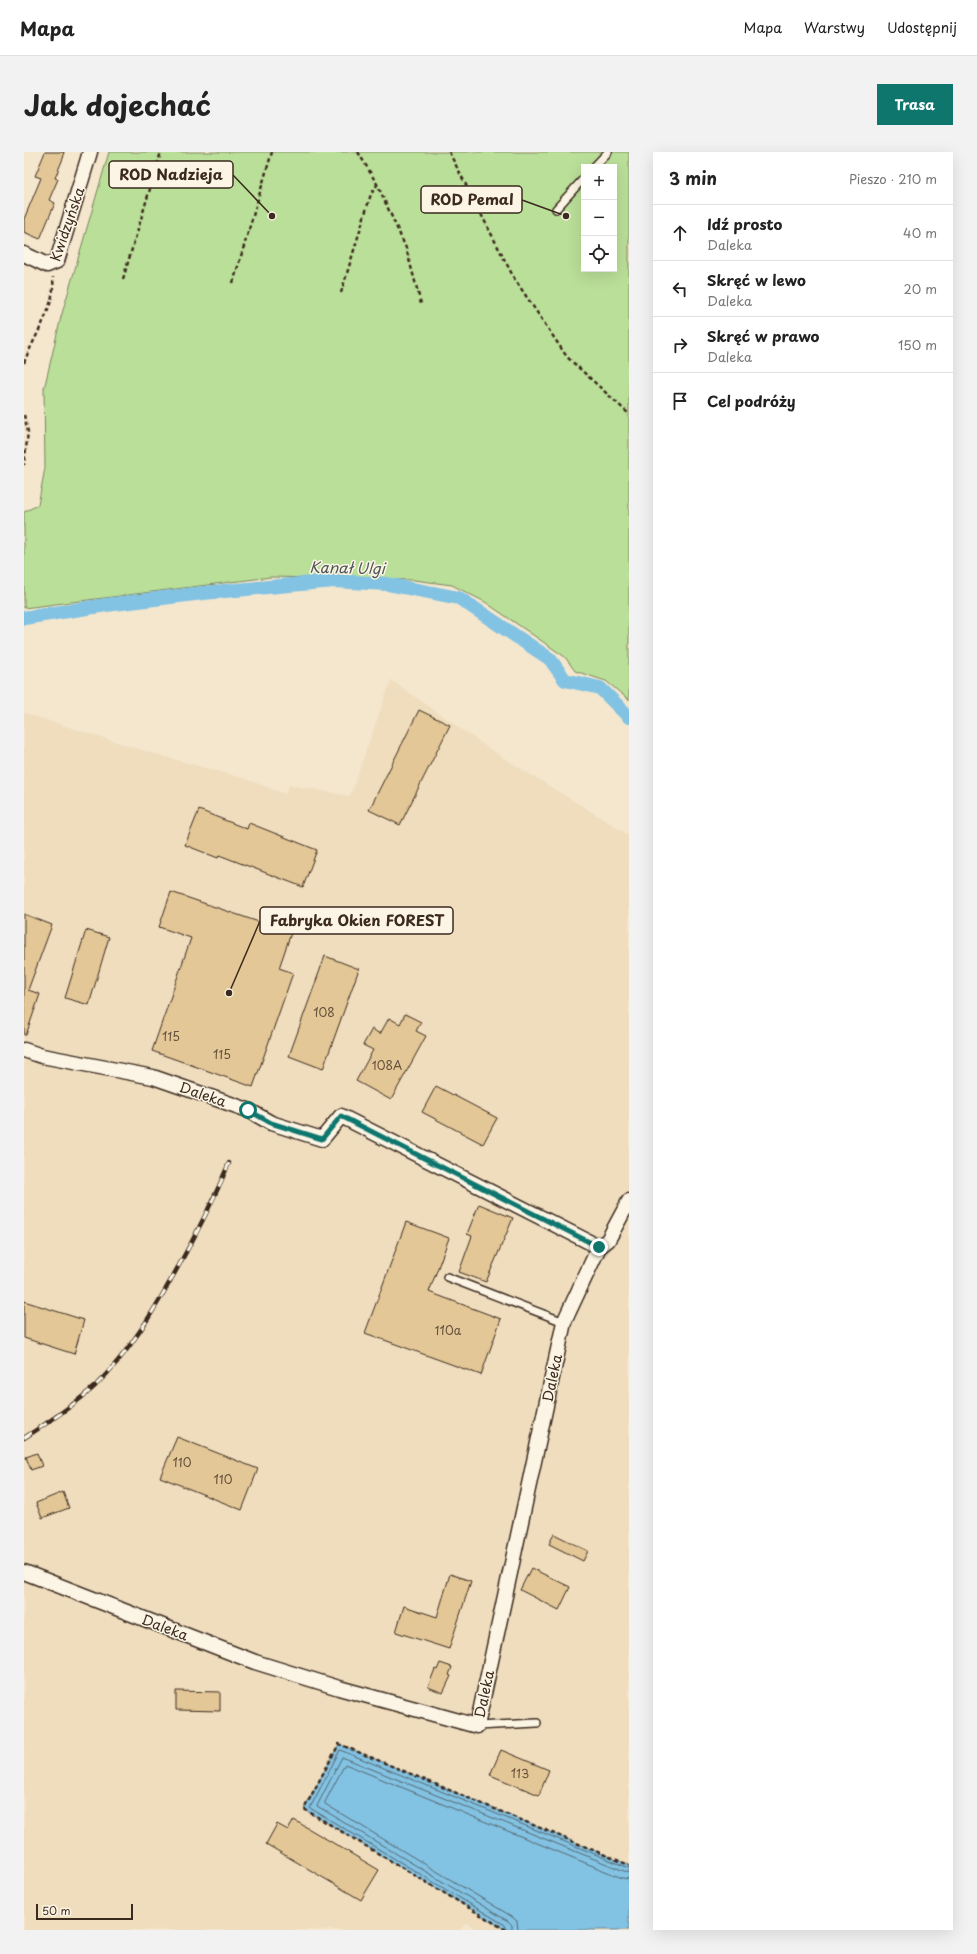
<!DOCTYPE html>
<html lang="pl">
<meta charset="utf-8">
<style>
body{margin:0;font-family:"Playpen Sans",sans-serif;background:#f2f2f2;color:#222}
.controls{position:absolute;right:12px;top:12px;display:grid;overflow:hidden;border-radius:0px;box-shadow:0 4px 16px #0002}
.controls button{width:36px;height:36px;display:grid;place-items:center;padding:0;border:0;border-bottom:1px solid #e0e0e0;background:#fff;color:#222;font:20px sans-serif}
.scale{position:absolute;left:12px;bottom:10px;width:97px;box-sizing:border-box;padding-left:4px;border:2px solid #3b2a1e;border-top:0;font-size:11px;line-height:14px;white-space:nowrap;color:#3b2a1e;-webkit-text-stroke:3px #fcf5e5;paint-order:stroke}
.stop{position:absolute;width:12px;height:12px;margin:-9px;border:3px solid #0f766e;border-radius:50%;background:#fff}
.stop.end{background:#0f766e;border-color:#fff;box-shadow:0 1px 4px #0008}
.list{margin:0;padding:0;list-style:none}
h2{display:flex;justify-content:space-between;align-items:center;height:52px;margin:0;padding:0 16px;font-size:17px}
h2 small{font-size:13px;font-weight:400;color:#767676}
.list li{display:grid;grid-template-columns:26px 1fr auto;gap:12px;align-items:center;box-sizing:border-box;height:56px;padding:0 16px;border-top:1px solid #e0e0e0}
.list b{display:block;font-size:15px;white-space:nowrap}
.list p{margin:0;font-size:13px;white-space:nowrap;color:#767676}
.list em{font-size:13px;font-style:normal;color:#767676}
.icon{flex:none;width:22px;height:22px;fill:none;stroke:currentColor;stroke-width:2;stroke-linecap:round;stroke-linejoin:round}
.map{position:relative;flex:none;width:605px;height:1778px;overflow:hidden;border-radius:0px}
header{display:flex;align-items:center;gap:24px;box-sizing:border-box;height:56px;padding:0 20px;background:#fff;border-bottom:1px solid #e0e0e0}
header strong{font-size:19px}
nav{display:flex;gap:22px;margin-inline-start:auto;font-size:14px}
.intro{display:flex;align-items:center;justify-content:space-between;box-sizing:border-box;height:96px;padding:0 24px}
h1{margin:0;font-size:28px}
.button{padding:10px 18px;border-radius:0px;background:#0f766e;color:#fff;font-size:14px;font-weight:700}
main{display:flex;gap:24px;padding:0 24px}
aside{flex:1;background:#fff;border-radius:0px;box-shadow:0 4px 16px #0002}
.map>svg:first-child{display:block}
.built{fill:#efddbe}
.green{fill:#badf99;stroke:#7a845c;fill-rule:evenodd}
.water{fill:#82c2e3;stroke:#668594}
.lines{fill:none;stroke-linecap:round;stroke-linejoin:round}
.shore{stroke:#57676d;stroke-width:1}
.canal{stroke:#82c2e3;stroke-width:14}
.building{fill:#e3c797;stroke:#3b2a1e}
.service-casing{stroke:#3b2a1e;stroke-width:10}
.minor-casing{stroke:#3b2a1e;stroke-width:17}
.path{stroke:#3b2a1e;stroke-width:2.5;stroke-dasharray:4 3;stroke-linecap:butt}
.service{stroke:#fcf5e5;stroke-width:7}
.minor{stroke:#fcf5e5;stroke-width:14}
.rail-casing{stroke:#3b2a1e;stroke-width:4.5}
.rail{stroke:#fcf5e5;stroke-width:3;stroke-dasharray:9;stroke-linecap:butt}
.route{stroke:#0f766e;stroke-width:5}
.labels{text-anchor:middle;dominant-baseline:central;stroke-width:3;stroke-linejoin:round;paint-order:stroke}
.number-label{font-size:12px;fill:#65513c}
.street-label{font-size:14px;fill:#3b2a1e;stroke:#fcf5e5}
.water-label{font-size:15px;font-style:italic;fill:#505859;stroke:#fcf5e5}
.leader{fill:none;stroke:#3b2a1e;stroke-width:1.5}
.callout-dot{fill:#3b2a1e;stroke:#fcf5e5;stroke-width:1.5}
.callout{fill:#fcf5e5;stroke:#3b2a1e;stroke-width:1.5}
.callout-label{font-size:15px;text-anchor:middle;font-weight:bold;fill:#3b2a1e}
</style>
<header>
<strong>Mapa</strong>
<nav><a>Mapa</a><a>Warstwy</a><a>Udostępnij</a></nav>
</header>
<div class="intro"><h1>Jak dojechać</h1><a class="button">Trasa</a></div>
<main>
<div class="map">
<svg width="605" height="1778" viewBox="0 0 605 1778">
<rect width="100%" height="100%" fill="#f4e7ce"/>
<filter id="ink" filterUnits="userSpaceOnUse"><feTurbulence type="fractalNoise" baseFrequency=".025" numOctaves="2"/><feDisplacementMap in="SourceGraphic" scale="8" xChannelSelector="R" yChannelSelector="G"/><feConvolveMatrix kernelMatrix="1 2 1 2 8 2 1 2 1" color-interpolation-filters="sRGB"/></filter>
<g filter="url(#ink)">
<path class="built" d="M367 528 467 598 605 683V1713L315 1592 280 1657 482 1778H453L442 1771 436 1778H0V561L131 602 222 627 261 642 265 633 326 644Z"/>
<path class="green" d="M85 0H605V548L582 529 551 519 541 505 461 450 428 433 390 428 247 425 0 456V360L14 353 21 316 20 237 37 165ZM560 15H590V117H560Z"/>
<path class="water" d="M315 1592 605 1713V1778H482L280 1657Z"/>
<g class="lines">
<path class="shore" d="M483 1778 481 1773 286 1656 316 1598 605 1716
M488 1778V1773L484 1769 293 1654 318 1605 605 1721
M494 1778 493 1769 487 1764 301 1652V1650L321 1612 598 1726 605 1727"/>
<path class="canal" d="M0 466 82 453 179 441 310 429 363 432 435 446 526 507 541 528 576 536 605 565"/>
</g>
<path class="building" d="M21 0H40L39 4H40L31 26 34 27 25 48 31 51 16 87 0 80V67L17 26 11 24Z
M395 558 426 573 376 673 345 658Z
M175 658 223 677 225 671 293 698 279 735 195 703 194 706 161 693Z
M147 740 267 781 255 816 269 821 229 935 128 899 167 786 135 775Z
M0 762 28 773 4 838 16 842 2 883H0Z
M62 778 85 785 65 853 41 846Z
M301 804 335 817 299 917 265 904Z
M381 862 397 870 392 879 402 884 367 948 332 929 349 898 339 893 348 877 356 882 365 866 376 872Z
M412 934 473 966 459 992 398 960Z
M455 1052 489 1066 462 1130 435 1120 448 1084 443 1082Z
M382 1070 425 1086 405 1140 477 1167 457 1223 341 1181Z
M0 1149 60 1168 50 1202 0 1186Z
M153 1285 234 1317 218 1358 136 1325Z
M13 1301 18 1314 7 1318 2 1305Z
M39 1340 45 1356 18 1366 12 1351Z
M530 1382 564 1399 559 1409 525 1392Z
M507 1416 546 1435 535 1458 496 1438Z
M426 1422 447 1429 425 1497 372 1480 380 1454 413 1465Z
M416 1511 428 1515 425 1523 427 1524 419 1541 404 1535 411 1517 413 1518Z
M152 1539 196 1540V1559L152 1558Z
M477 1598 525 1618 515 1643 466 1623Z
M270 1668 355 1718 337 1748 242 1692 253 1672 264 1678Z"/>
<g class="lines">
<g class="service-casing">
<path id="service" d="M570 15 584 0
M532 57 560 26
M423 1125 540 1170
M453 1574 513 1571"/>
</g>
<g class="minor-casing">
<path id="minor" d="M0 102 23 113 33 109 66 0
M0 898 18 904 129 925 224 958 247 971 298 987 317 964 575 1095 584 1088 605 1049
M0 1420 231 1510 315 1536 453 1574 540 1170 575 1095"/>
</g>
<path class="path" d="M334 0 353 32 382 96 397 152
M425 0 490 126 543 205 605 262
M99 127 137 0
M209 131 248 0
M317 141 347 42 353 33
M0 211C10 183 32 156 29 125
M0 263 4 280 0 313
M482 1778 280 1657 315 1592 605 1713"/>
<use href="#service" class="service"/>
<use href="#minor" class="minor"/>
<g class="rail-casing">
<path id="rail" d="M0 1286C25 1270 49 1254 71 1234 106 1200 131 1157 154 1115 173 1081 190 1047 205 1011"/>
</g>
<use href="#rail" class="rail"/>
</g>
</g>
<g class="lines" filter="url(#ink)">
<path class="route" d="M224 958 247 971 298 987 317 964 575 1095"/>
</g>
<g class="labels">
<g class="number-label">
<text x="300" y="860">108</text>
<text x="147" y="884">115</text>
<text x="198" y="902">115</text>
<text x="363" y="913">108A</text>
<text x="424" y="1178">110a</text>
<text x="158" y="1310">110</text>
<text x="199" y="1327">110</text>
<text x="496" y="1621">113</text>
</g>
<g class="street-label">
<text transform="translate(43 72) rotate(-71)">Kwidzyńska</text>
<text transform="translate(179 942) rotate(19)">Daleka</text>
<text transform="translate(528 1226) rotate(-78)">Daleka</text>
<text transform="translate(141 1475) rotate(21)">Daleka</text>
<text transform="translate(460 1542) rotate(-78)">Daleka</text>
</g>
<g class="water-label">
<text transform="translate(323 415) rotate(1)">Kanał Ulgi</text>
</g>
</g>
<path class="leader" d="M248 64L209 23M542 64L498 48M205 841L236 769"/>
<g class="callout-dot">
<circle cx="248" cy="64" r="4"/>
<circle cx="542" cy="64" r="4"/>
<circle cx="205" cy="841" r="4"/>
</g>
<g class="callout">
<rect x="85" y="9" width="124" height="27" rx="4"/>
<rect x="397" y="34" width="101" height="27" rx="4"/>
<rect x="236" y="755" width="193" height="27" rx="4"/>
</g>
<g class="callout-label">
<text x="147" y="28">ROD Nadzieja</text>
<text x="448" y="53">ROD Pemal</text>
<text x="333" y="774">Fabryka Okien FOREST</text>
</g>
</svg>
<div class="controls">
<button>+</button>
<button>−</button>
<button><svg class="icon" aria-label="locate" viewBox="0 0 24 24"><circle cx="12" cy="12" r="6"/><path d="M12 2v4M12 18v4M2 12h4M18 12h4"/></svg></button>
</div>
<div class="scale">50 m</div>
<div class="stop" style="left:224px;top:958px"></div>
<div class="stop end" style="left:575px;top:1095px"></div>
</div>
<aside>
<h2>3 min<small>Pieszo · 210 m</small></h2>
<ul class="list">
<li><svg class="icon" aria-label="ahead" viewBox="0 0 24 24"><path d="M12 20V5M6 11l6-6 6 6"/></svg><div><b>Idź prosto</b><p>Daleka</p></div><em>40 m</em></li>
<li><svg class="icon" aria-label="left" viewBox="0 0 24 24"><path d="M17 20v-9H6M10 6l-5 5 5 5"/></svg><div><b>Skręć w lewo</b><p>Daleka</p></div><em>20 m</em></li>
<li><svg class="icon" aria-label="right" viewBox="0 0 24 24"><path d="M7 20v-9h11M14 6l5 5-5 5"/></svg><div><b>Skręć w prawo</b><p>Daleka</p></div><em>150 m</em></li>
<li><svg class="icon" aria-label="arrive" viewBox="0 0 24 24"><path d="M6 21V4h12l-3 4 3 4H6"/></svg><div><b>Cel podróży</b></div></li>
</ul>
</aside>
</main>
